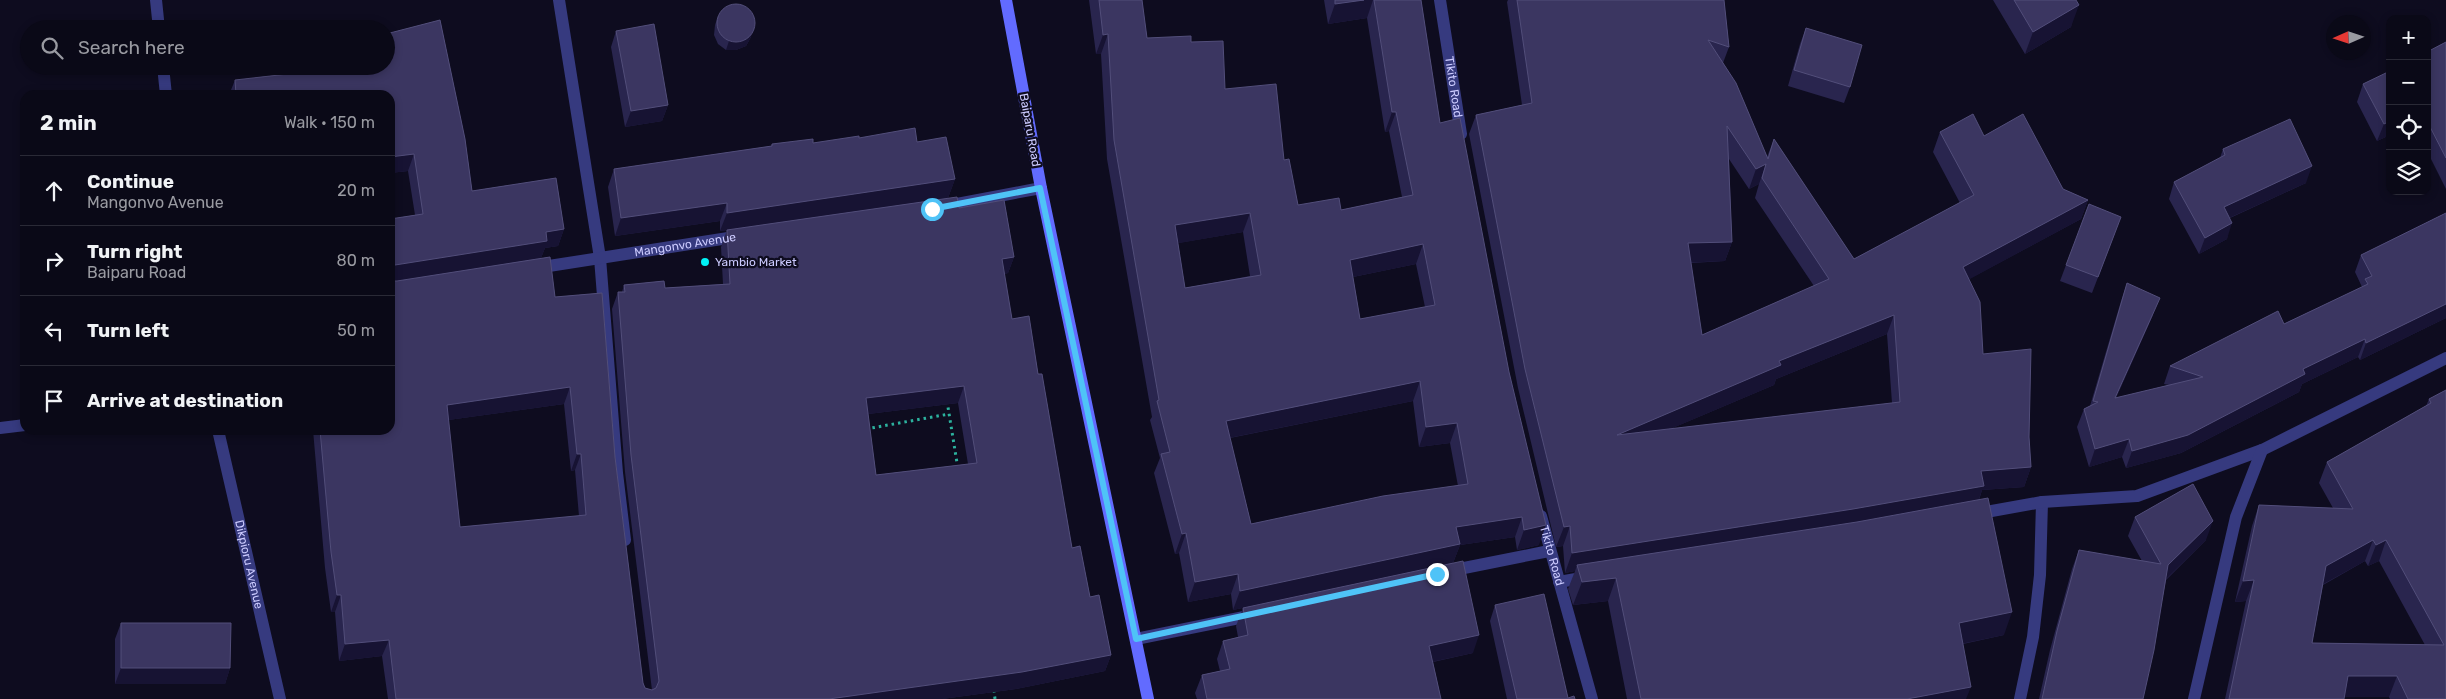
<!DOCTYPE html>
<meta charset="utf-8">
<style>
body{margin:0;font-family:Rubik,sans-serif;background:#131220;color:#f1f3f6}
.controls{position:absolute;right:15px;top:15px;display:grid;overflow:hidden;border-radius:10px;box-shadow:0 2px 8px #0003}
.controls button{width:45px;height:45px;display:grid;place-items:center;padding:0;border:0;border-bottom:1px solid #2a2a36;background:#0a0917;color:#f1f3f6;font:25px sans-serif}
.compass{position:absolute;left:2326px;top:15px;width:45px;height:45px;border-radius:50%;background:#0a0917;box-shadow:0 2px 8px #0003;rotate:267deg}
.stop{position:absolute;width:15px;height:15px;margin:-11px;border:4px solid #4fc3f7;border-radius:50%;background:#fff}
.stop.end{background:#4fc3f7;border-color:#fff;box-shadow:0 1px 5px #0008}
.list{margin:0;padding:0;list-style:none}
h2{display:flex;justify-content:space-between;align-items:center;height:65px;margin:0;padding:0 20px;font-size:21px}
h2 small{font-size:16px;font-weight:400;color:#999aa1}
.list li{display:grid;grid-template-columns:32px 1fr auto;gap:15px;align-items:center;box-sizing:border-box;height:70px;padding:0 20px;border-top:1px solid #2a2a36}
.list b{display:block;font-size:19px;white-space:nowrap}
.list p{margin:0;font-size:16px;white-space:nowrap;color:#999aa1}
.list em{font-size:16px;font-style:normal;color:#999aa1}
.icon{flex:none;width:28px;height:28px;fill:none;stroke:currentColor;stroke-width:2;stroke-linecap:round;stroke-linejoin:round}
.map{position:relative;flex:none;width:2446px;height:699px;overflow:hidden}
.search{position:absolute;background:#0a0917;box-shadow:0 2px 8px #0003;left:20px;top:20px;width:375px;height:55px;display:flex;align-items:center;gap:12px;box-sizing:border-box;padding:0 18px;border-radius:28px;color:#999aa1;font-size:19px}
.panel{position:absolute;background:#0a0917;box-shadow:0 2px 8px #0003;left:20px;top:90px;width:375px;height:345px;border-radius:15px}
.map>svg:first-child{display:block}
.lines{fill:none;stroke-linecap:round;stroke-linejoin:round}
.path{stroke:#2cb29e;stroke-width:3;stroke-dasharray:2.5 4;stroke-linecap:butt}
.lane{stroke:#363a7f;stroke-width:12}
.street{stroke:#363a7f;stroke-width:12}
.secondary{stroke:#626bff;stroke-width:12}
.wall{fill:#29254e;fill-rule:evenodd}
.shaded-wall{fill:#171333}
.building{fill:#3b3661;stroke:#524e7a;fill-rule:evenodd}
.route{stroke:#4fc3f7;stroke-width:6}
.poi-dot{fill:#00f2f6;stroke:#0e0c1f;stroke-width:2}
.labels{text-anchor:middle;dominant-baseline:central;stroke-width:4.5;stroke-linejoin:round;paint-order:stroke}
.street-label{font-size:12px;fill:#cccbff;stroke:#0e0c1f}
.poi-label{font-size:12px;fill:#cccbff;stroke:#0e0c1f;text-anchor:start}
</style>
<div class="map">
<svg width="2446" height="699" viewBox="0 0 2446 699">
<rect width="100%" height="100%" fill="#0e0c1f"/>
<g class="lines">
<path class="path" d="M947 401 958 469
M866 429 949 414
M994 690 995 699"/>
<path class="lane" d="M2020 699 2033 637 2040 575 2042 502"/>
<g class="street">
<path d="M156 0 159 29"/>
<path d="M559 0 600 258 617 473 625 540"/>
<path id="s1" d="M1440 0 1461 134"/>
<path d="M163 66 166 95"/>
<path d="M941 207 1041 188"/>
<path id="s2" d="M536 268 741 236"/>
<path d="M0 428 25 425"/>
<path id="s3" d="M218 430 280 699"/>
<path d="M1975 514 2042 502 2137 496 2262 450 2446 358"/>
<path id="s4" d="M1541 516 1592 699"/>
<path d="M1449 571 1549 551"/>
<path d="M1559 582 1587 577"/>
<path d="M1136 639 1254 615"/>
<path d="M2194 699 2236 517 2262 450"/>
</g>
<path class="secondary" d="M1006 0 1041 188 1148 699"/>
</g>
<path class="wall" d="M1089 0H1142L1147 38 1191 42 1225 89 1284 160 1298 205 1341 210 1402 197 1389 131 1385 132 1367 18 1328 24 1324 0H1421L1440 123 1539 545 1517 550 1515 537 1460 545 1453 563 1233 610 1231 594 1188 602 1179 553 1175 554 1154 473 1160 458 1150 420 1152 417 1107 159 1101 54H1096ZM1243 232 1250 276 1185 288 1178 243ZM1416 264 1425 307 1360 319 1353 277ZM1413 401 1419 447 1450 443 1458 486 1251 524 1230 438Z
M1508 0H1724L1729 47 1723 63 1767 157 1774 139 1854 259 1960 203 1933 152 1940 132 1984 136 2063 189 2088 200 2081 219 1969 279 1983 354 2029 437 2031 467 2024 487 1982 490 1979 500 2004 635 1963 644 1966 699H1627L1608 601 1573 605 1568 589 1575 571 1565 573 1563 546 1556 547 1518 388 1469 134 1476 115 1522 105 1507 2ZM1729 159 1749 189 1759 184 1755 198 1814 286 1702 335 1691 263 1725 261 1732 242ZM1887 334 1892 403 1670 429 1774 385 1776 379Z
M1993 0H2076L2071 27 2025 54Z
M718 16 751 37 746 46 736 50H726L718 44 714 35 715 25Z
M440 20 465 139 472 191 556 178 564 229 558 246 545 248 541 258 395 281H397L550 257 555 297 602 293 615 457 643 683 645 688 652 690 625 472 612 309 618 292H622L624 285 664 281 665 288 723 284 721 247 727 230 957 197 959 208 1004 200 1014 257 1008 273 1004 274 1012 319 1029 316 1038 374H1042L1072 548 1080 546 1090 597 1099 595 1111 655 1105 671 1016 689 942 699H388L382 656 339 661 335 612H331L325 568 313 430H390V219L415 215 408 171 390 173V95H229L235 80 359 66H386V34ZM958 403 968 464 876 475 868 414ZM564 404 571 471 575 470 579 516 460 527 448 420Z
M1806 28 1850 87 1844 103 1788 86 1800 44Z
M616 31 668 105 662 121 625 127 611 47Z
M2446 42V189L2427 151V52Z
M2363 84 2390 135 2377 141 2357 102Z
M859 138 917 142 955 179 948 198 720 231V221L615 236 608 187 614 169 771 146 772 144 813 143Z
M2223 149 2306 183 2230 218 2227 239 2199 254 2169 199 2174 182 2220 158Z
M2446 213V318L2360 360 2358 357 2302 384 2299 392 2181 453 2126 468 2122 457 2089 467 2077 427 2084 409 2090 406 2121 301 2127 283 2153 315 2116 398 2169 385 2164 384 2170 366 2284 324 2362 287 2355 272 2361 255Z
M2115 233 2092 293 2060 281 2066 265Z
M2446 390V699H2390L2389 697H2344V699H2225L2246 601 2235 602 2252 526 2259 505 2333 508 2319 483 2327 462 2426 406 2429 399ZM2365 561 2368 566 2379 561 2425 645 2312 643 2323 585Z
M2135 517 2206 540 2166 580 2143 699H2039L2050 650 2072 569 2079 550 2142 561 2128 536Z
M1495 605 1568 698 1575 699H1507L1490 621Z
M1243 608 1473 653 1433 662 1441 699H1197L1195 693 1202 675 1220 671 1217 659 1223 641 1238 637 1236 626Z
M121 623 230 668 225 684H115V639Z"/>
<path class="shaded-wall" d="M1364 0H1373L1367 18 1328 24 1335 4Z
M2079 5 2071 27 2025 54 2033 32Z
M754 29 751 37 746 46 736 50H726L729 41Z
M1108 34 1101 54H1096L1103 35Z
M668 105 662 121 625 127 631 111Z
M1392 112H1396L1389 131 1385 132Z
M2390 121V135L2377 141 2384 124Z
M414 154 408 171 390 173V157Z
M1766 164 1759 184 1749 189 1756 169Z
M2312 166 2306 183 2218 223 2224 207Z
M955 179 948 198 720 231 727 213Z
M2088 200 2081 219 1955 287 1963 267Z
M727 203 720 221 615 236 621 218Z
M1250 213 1243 232 1168 245 1175 225Z
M2232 223 2227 239 2199 254 2205 238Z
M564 229 558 246 545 248 541 258 390 282V269L395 265 546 232Z
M1732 242 1725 261 1681 263 1688 243Z
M1423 244 1416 264 1343 279 1350 260Z
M1014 257 1008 273 996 276 1002 259Z
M2160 298 2153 315 2108 416 2115 398Z
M2446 304V318L2360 360 2366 343Z
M1894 315 1887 334 1776 379 1774 385 1609 455 1617 435 1779 361Z
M2365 339 2358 357 2302 384 2299 392 2181 453 2126 468 2132 451Z
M1420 381 1413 401 1219 440 1226 421Z
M964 386 958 403 860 415 866 398Z
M570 387 564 404 441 421 447 405Z
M1457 423 1450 443 1419 447 1426 427Z
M2129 439 2122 457 2089 467 2095 449Z
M577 454H581L575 470 571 471Z
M2031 467 2024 487 1982 490 1977 505 1577 565 1575 571 1565 573 1572 553 1981 471Z
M1522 517 1515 537 1460 545 1453 563 1233 610 1240 591 1456 527Z
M2213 521 2206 540 2161 584 2168 565Z
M1546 525 1539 545 1517 550 1524 530Z
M1570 526 1563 546 1556 547 1564 527Z
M1186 533 1179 553 1175 554 1182 534Z
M2373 540 2365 561 2318 587 2326 566Z
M2386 540 2379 561 2368 566 2376 545Z
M1238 574 1231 594 1188 602 1195 582Z
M1616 578 1608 601 1573 605 1582 582Z
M2254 580 2246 601 2235 602 2243 581Z
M337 595H341L335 612H331Z
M2012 612 2004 635 1951 646 1959 623Z
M1479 635 1473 653 1422 664 1429 646Z
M389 640 382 656 339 661 345 644Z
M1111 655 1105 671 1016 689 942 699H829Z
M121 668H230L225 684H115Z
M2348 676H2397L2389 697H2340Z
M1971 687 1966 699H1907Z"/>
<path class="building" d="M1099 0H1142L1147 38 1191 36V42L1223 41 1225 89 1276 84 1284 160 1289 159 1298 205 1339 198 1341 210 1413 195 1396 112H1392L1374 0H1421L1440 123 1460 118 1509 372 1546 525 1524 530 1522 517 1456 527 1460 544 1240 591 1238 574 1195 582 1186 533 1182 534 1161 454 1170 452 1157 401 1159 400 1114 140 1108 34 1103 35ZM1250 213 1261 275 1185 288 1175 225ZM1423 244 1435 305 1360 319 1350 260ZM1420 381 1426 427 1457 423 1468 484 1383 496 1251 524 1226 421Z
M1335 0H1364L1335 4Z
M1517 0H1724L1729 47 1708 40 1736 83 1768 159 1774 139 1854 259 1974 195 1940 132 1973 114 1984 136 2023 114 2063 189 2088 200 1963 267 1980 302 1983 354 2031 349 2029 437 2031 467 1981 471 1984 486 1853 509 1572 553 1570 526 1564 527 1525 369 1476 115 1532 103ZM1727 126 1756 169 1766 164 1762 178 1829 279 1702 335 1688 243 1732 242ZM1894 315 1900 402 1617 435 1781 365 1779 361Z
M2014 0H2076L2079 5 2033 32Z
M717 23a19 19 0 1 1 38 0a19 19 0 1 1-38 0Z
M440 20 465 139 472 191 556 178 564 229 546 232 547 241 395 265 390 269V219L423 214 414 154 390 157V95H236L235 80 359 66H386V34Z
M654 24 668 105 631 111 616 31Z
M1806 28 1862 45 1850 87 1794 70Z
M2446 42V158L2427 121V52Z
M2390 71V121L2384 124 2363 84Z
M2290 119 2312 166 2224 207 2232 223 2205 238 2174 182 2225 155 2223 149Z
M915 128 917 142 946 137 955 179 727 213V203L621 218 614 169 772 146V144L813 139V143L859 136V138Z
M957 197 959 208 1004 200 1014 257 1002 259 1012 319 1029 316 1038 374H1042L1072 548 1080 546 1090 597 1099 595 1111 655 1022 672 829 699H396L389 640 345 644 341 595H337L331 552 320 430H390V277L393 281H397L550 257 555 297 602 293 615 457 643 683 645 688 652 690 656 688 659 681 631 455 618 292H625L624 285 664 281 665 288 730 284 727 230ZM964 386 977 463 876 475 866 398ZM570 387 577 454H581L586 515 460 527 447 405Z
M2089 204 2121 217 2098 277 2066 265Z
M2446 213V304L2366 343 2365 339 2303 369 2305 374 2188 435 2132 451 2129 439 2095 449 2084 409 2098 402 2093 401 2127 283 2160 298 2115 398 2203 377 2170 366 2278 311 2284 324 2368 284 2365 279 2372 276 2361 255Z
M2446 390V699H2408L2397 676H2348L2344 699H2229L2254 580 2243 581 2259 505 2353 509 2327 462 2431 403 2429 399ZM2373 540 2376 545 2386 540 2444 645 2312 643 2326 566Z
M2193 484 2213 521 2168 565 2154 650 2143 699H2042L2057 631 2079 550 2161 564 2135 517Z
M1988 498 2012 612 1959 623 1971 687 1907 699H1641L1616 578 1582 582 1577 565 1857 522Z
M1463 561 1479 635 1429 646 1441 699H1207L1202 675 1230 669 1223 641 1248 635 1243 608Z
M1544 594 1568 698 1574 696 1575 699H1517L1495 605Z
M121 623H231L230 668H121Z"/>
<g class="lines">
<path class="route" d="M932 209 1040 188 1136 639 1437 574"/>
</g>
<circle class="poi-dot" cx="705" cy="262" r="5"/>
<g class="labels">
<g class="street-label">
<text stroke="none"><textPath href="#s1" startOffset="88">Tikito Road</textPath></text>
<text transform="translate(1030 130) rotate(80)">Baiparu Road</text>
<text stroke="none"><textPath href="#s2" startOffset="151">Mangonvo Avenue</textPath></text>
<text stroke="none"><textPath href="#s4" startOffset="41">Tikito Road</textPath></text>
<text stroke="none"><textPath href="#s3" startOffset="138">Dikpioru Avenue</textPath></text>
</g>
<g class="poi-label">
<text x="715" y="262">Yambio Market</text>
</g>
</g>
</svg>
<div class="controls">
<button>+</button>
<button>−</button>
<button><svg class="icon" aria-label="locate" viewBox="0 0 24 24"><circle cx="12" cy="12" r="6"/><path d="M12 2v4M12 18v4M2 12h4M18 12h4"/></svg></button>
<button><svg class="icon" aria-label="layers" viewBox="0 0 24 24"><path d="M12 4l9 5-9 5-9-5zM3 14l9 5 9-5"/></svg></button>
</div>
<svg class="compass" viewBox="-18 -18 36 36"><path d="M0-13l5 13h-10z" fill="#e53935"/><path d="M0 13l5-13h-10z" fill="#999aa1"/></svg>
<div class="stop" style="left:932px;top:209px"></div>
<div class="stop end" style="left:1437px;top:574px"></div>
<div class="search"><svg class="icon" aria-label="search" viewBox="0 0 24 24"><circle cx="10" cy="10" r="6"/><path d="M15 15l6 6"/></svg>Search here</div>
<section class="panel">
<h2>2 min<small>Walk · 150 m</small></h2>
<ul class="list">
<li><svg class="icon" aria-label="ahead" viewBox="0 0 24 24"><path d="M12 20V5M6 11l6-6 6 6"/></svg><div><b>Continue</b><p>Mangonvo Avenue</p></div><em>20 m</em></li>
<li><svg class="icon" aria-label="right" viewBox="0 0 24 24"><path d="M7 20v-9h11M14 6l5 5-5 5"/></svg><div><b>Turn right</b><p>Baiparu Road</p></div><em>80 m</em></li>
<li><svg class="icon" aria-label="left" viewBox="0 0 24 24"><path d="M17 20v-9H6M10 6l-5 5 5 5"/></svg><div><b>Turn left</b></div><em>50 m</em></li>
<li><svg class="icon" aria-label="arrive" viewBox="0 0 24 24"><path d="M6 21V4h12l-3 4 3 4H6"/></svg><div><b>Arrive at destination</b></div></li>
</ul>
</section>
</div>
